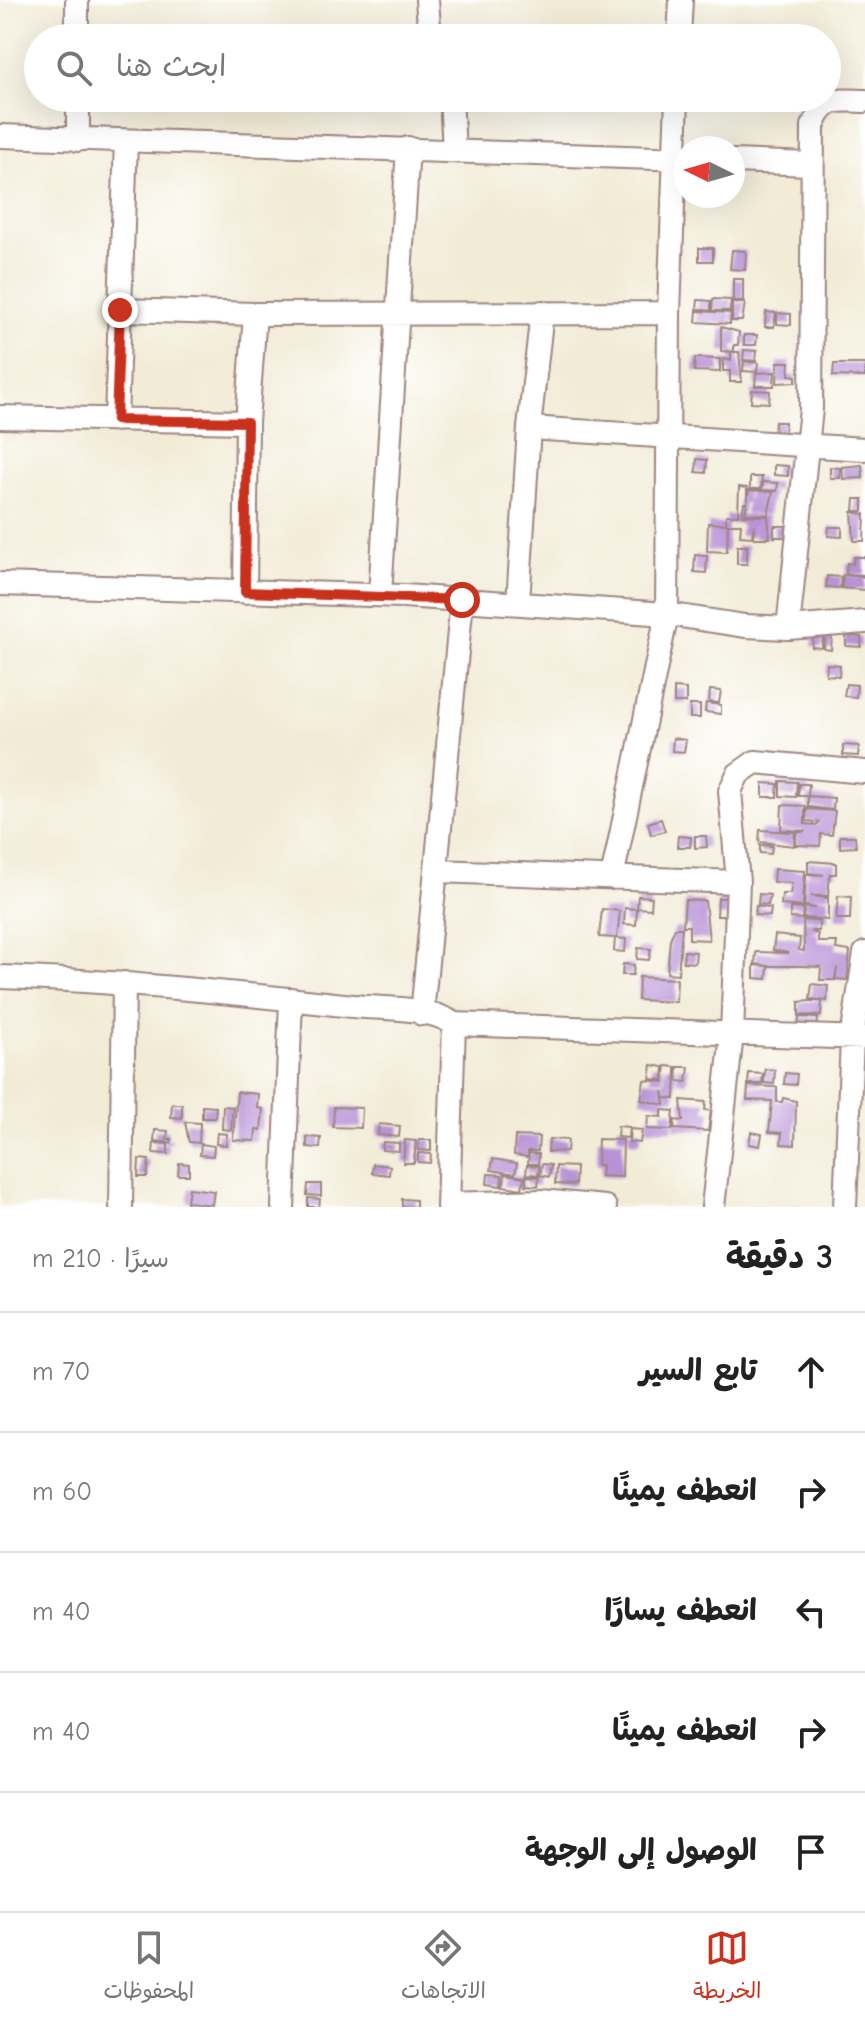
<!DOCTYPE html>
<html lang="ar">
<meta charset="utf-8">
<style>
body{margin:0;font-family:"Comic Neue","Playpen Sans Arabic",sans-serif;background:#f2f2f2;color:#222;direction:rtl}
.compass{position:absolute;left:673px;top:136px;width:72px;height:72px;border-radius:50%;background:#fff;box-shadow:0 8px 32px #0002;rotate:275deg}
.stop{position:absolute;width:24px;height:24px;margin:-18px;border:6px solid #c8321e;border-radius:50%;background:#fff}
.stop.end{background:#c8321e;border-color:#fff;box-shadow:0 2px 8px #0008}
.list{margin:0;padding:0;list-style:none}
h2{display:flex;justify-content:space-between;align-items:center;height:104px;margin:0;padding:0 32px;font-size:34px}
h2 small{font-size:26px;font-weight:400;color:#767676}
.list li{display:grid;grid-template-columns:52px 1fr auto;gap:24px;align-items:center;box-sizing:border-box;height:120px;padding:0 32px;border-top:2px solid #e0e0e0}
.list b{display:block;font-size:30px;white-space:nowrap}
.list em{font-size:26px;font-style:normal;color:#767676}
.icon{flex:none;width:44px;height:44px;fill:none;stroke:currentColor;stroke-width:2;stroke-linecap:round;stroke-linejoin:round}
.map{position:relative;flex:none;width:865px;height:1207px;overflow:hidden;direction:ltr}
.search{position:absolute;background:#fff;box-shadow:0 8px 32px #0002;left:24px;right:24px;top:24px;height:88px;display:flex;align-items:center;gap:20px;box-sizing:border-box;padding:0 28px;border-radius:44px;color:#767676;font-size:30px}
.sheet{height:704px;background:#fff}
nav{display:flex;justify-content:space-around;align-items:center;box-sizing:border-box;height:112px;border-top:2px solid #e0e0e0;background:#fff;font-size:22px;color:#767676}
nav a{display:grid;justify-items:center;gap:4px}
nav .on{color:#c8321e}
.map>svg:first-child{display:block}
.building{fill:#b892d7}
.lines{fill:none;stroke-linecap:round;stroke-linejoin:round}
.minor-casing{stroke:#9e8681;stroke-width:26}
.minor{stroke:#fff;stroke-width:22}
.route{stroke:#c8321e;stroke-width:10}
</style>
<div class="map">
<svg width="865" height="1207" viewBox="0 0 865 1207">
<rect width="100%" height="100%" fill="#fff"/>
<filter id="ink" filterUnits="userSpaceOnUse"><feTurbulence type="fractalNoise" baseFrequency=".0125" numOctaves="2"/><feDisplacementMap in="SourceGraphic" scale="16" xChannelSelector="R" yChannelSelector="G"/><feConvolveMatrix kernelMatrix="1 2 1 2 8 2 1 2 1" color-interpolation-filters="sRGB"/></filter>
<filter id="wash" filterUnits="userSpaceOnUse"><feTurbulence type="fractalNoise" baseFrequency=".006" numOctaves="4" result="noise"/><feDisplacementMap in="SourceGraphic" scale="32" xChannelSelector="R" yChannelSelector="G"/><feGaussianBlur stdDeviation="1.8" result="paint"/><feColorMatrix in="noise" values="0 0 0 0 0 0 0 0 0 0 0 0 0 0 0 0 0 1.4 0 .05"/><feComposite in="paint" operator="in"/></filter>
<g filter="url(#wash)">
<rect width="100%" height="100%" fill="#f2ecd7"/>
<g id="blocks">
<path class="building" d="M699 248H713V261H699Z
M732 250 746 251 745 270 730 269Z
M733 279H743V301H733Z
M713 299 731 300 730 311H712Z
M698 300 711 301V311L697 309Z
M732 303H745L742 321H732Z
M697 311 731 313 730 324 696 322Z
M766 312 776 313 774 327H765Z
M777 313 791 314V325L777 324Z
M721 327 739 332 738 345H734V352L721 351Z
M744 335H757L756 345H744Z
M744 350 757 351 756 361 743 360Z
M731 352H739L742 382H730V371H723V359L731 360Z
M695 358 720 359V372L694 371Z
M744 361 758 363 757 372 743 371Z
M778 362H790L789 375 796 376V382L777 383Z
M834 364H865V377L833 376Z
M775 372 774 386H755L756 373Z
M752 390 770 391 769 403 751 402Z
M775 422H785L784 435H774Z
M697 459 707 460 706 473 696 472Z
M774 465 788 466V476L774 475Z
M862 465 863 478 843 479 842 467Z
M830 467 840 468V478H830Z
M750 477H762L761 489H750Z
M763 482 778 483 777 491 762 490Z
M739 487 747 488V503H744L742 515 768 516 770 538H754V525L752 537 740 536 741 524H726V515H738Z
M749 490 773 492 768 515 745 514Z
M855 499H863V511H854Z
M852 512 865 514 864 541H854Z
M708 523 728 524 727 552 707 551Z
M774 526H786V537H774Z
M829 527H842V537L828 536Z
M737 546H747V564H737Z
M695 555 707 556 706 573 694 572Z
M854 557H865V575L846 574 847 563 853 564Z
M843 575 865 577V590L842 588Z
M827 576 841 577 840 588 826 587Z
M814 633 823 635 822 648 812 647Z
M825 634 832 635 831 650 824 649Z
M846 636 861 637V647L846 646Z
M827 664 840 665 839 676 826 675Z
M846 684 857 685 856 697 844 696Z
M674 688 686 689V703H674Z
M710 690 721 691 719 703 709 702Z
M706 703 721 705V714L705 712Z
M690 705H700V718H690Z
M673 738 686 740 684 752 672 751Z
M843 745 859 746 858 756 843 755Z
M780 781 797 782 796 797 780 796Z
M763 783 778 784 777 797H763Z
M799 784H809L808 796 834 798 833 810 808 807V796H798Z
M782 805 805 806V824L818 825 819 822 806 821 807 809 835 811 832 835 821 834 820 846 796 845V833L805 831 781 830Z
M661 819 665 831 651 835 648 823Z
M760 830 795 832 794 846 759 842Z
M678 836 691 837 690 847H677Z
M695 836H706L707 847 695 848Z
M840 836H855L856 847 840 848Z
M760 845 772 846 771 854 760 853Z
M808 861 836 863V874H830L828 896H811L828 898V920L803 918 804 907 815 908 804 906 806 874 824 875 808 873Z
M774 869 805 871 803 907 781 905 782 894H790L792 883 773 882Z
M759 894 770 895 768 905 758 904Z
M638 896 652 897 651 909 637 908Z
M838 896 851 897 850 919H836Z
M718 898H728L727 916H717Z
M685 900 705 901 709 940 689 939V926H683Z
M756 906 771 908 770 916 755 915Z
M625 908 637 909 636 925 624 924Z
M790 908 803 909 802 919 790 918Z
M602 909 620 911 617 938 599 937Z
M803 920 819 921V931H811L818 934V942H837L836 949 850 951 847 980 835 979 837 968 835 980H820L821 967 802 966H768L767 979 754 978V965L768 966 755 964 756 952 788 953 773 950 775 935 800 938 799 950 804 951Z
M675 928H682L678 974 667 973 670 939Z
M615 938 626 939 625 952 614 951Z
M638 948 651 949 649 960 637 959Z
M684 951 696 952 695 963 683 962Z
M623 964 634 965 633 975H622Z
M639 977 677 979 676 1002 638 1000Z
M812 984 828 986 827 1001 810 999Z
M810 1001H822L821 1016 799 1015V1002Z
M799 1017 818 1018 817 1029 798 1028Z
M652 1065 664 1067 663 1080 650 1079Z
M666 1066 676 1067 675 1099 664 1098 663 1091 665 1105 641 1100 644 1080 664 1082Z
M678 1067H689L687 1082 677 1081Z
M765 1069 775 1070 774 1084 764 1083Z
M749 1073 763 1074 762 1084H748Z
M785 1073 797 1074 796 1085 784 1084Z
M748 1086 777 1087V1102H782L783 1098 796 1101 795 1145 781 1144 782 1133 769 1132 772 1101 747 1100Z
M237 1092 258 1094 257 1108 263 1109 261 1130 256 1129 255 1141 233 1140Z
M681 1100 706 1102 705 1110 711 1111 708 1131 674 1129 675 1120 683 1121Z
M172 1104H182V1118L171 1117Z
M202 1106 216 1107 215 1118H202Z
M223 1106 233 1107 231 1130 222 1129Z
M334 1107 362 1108 361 1128 333 1127Z
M662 1110 674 1111 672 1130 647 1129 648 1116 662 1117Z
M185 1122 200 1123 199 1143 189 1142Z
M379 1124 400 1126 399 1137 378 1135Z
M618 1126 629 1127 628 1138 617 1137Z
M630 1129 642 1130 640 1143 629 1142Z
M155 1130 168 1131 167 1139H172L171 1143 154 1141Z
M751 1132 762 1134 760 1146 749 1144Z
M217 1133 227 1134 226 1145 216 1144Z
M515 1136 539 1137 538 1151H528V1157L514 1155Z
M307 1137 321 1138 320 1148 307 1147Z
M549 1139 568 1140 567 1151 548 1152Z
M598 1139 623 1140 622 1177 601 1176 602 1165H597Z
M405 1140 416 1141 414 1163H403Z
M419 1140H431V1151L418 1150Z
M383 1142 399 1143V1151L382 1150Z
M154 1143 168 1144V1154L153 1153Z
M201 1144 214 1146 213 1156 200 1155Z
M418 1153 431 1154 430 1163 418 1162Z
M529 1153 539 1154 538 1164H528Z
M139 1159 149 1160 147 1177H138Z
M493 1159 517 1163 515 1174 491 1170Z
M179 1163 189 1164V1175H178Z
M373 1164 390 1166 389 1175 372 1173Z
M542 1164 551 1165 549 1177 540 1175Z
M527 1165 539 1166 538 1175 526 1174Z
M556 1166 576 1167 575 1185 555 1184Z
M488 1174 502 1175 501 1186 487 1184Z
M505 1174 524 1177 522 1189 503 1186Z
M526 1176 539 1177 538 1186 526 1185Z
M308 1184H321V1196L307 1195Z
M189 1188 214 1191 212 1205 187 1202Z
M308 1198 320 1199 319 1207H308Z
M402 1199 416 1200V1207H402Z"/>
</g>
</g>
<g filter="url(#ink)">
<use href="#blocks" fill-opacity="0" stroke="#9e8681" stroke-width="2"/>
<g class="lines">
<g class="minor-casing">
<path id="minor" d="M77 0V38
M427 0 430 38
M679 38 681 0
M78 98V140
M451 98 454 150
M0 136 685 159
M733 161 810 164
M120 310 255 314 669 313
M0 417 247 422
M116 420 126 141
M529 428 865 449
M0 584 404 596 667 614 745 626 788 628 865 622
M245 592 247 422 255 314
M380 595 408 148
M518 603 529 428 542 312
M788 628 811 409 813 126C825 97 836 100 865 101
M436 871 738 882
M612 878 667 614 669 313 677 98
M0 977C118 981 235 993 353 1006 382 1009 430 1006 454 1024L865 1038
M422 1014 462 600
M449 1204 541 1201 605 1207
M121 1207 124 983
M283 1207 291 999
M448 1207 454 1024
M713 1207 732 1034 738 882 730 791 738 774 755 762 865 772
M845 1207 852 1038 865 953"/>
</g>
<use href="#minor" class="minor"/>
</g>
</g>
<g class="lines" filter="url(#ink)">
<path class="route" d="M120 310 116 420 247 422 245 592 462 600"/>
</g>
</svg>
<svg class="compass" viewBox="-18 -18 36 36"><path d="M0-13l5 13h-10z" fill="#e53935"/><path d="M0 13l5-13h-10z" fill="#767676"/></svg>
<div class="stop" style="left:462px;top:600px"></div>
<div class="stop end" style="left:120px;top:310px"></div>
<div class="search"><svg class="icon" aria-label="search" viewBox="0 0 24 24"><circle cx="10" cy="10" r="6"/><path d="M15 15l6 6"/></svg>ابحث هنا</div>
</div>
<section class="sheet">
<h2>3 دقيقة<small>سيرًا · 210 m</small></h2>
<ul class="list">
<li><svg class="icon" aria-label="ahead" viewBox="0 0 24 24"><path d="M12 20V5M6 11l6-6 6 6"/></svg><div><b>تابع السير</b></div><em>70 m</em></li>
<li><svg class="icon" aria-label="right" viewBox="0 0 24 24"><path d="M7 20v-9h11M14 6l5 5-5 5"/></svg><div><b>انعطف يمينًا</b></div><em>60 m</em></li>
<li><svg class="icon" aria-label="left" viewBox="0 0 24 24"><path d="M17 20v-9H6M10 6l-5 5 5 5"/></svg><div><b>انعطف يسارًا</b></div><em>40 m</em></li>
<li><svg class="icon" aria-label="right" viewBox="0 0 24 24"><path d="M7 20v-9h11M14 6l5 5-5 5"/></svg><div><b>انعطف يمينًا</b></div><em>40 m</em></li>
<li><svg class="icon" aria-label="arrive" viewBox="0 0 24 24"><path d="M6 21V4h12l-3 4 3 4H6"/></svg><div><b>الوصول إلى الوجهة</b></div></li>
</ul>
</section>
<nav>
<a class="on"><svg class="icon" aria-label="map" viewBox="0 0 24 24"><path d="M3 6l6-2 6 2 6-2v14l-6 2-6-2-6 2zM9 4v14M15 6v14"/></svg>الخريطة</a>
<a><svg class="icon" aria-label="directions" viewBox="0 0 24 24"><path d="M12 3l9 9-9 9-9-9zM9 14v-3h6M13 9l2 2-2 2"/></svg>الاتجاهات</a>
<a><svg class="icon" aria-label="saved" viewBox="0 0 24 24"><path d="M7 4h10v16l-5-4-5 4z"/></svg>المحفوظات</a>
</nav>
